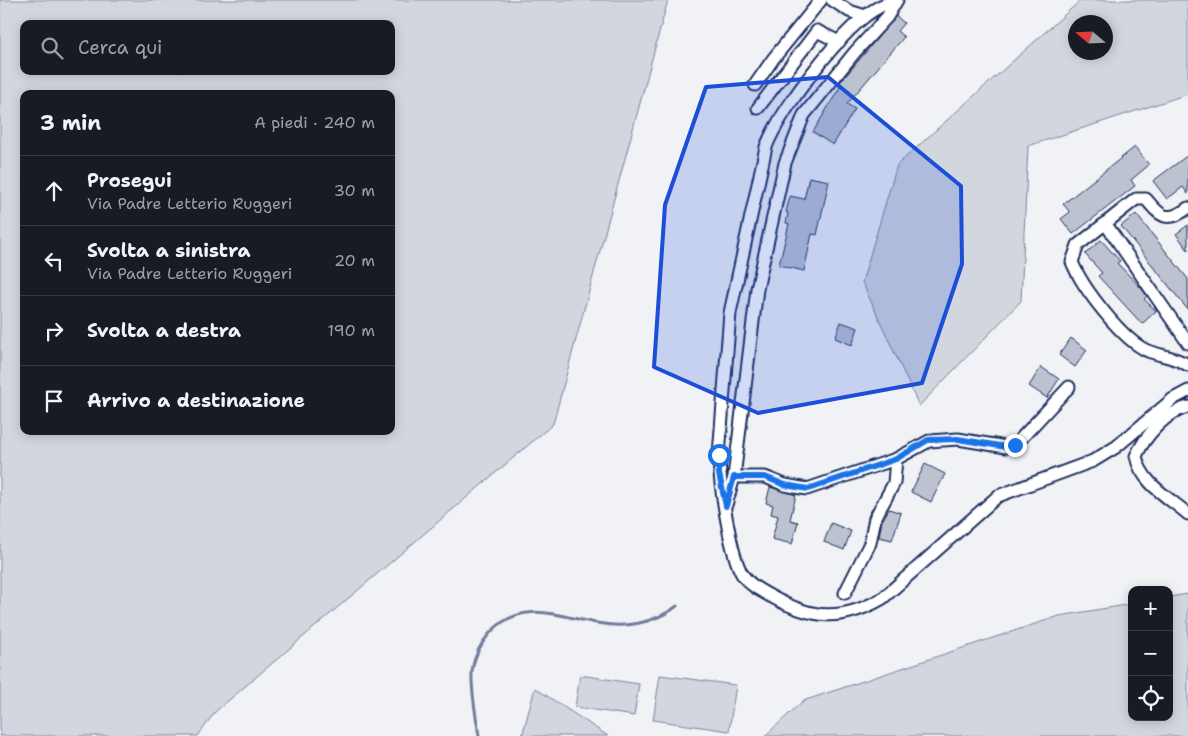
<!DOCTYPE html>
<html lang="it">
<meta charset="utf-8">
<style>
body{margin:0;font-family:"Shantell Sans",sans-serif;background:#242831;color:#f1f3f6}
.controls{position:absolute;right:15px;bottom:15px;display:grid;overflow:hidden;border-radius:10px;box-shadow:0 2px 12px #0003}
.controls button{width:45px;height:45px;display:grid;place-items:center;padding:0;border:0;border-bottom:1px solid #363941;background:#171b24;color:#f1f3f6;font:25px sans-serif}
.compass{position:absolute;left:1068px;top:15px;width:45px;height:45px;border-radius:50%;background:#171b24;box-shadow:0 2px 12px #0003;rotate:289deg}
.stop{position:absolute;width:15px;height:15px;margin:-11px;border:4px solid #1a73e8;border-radius:50%;background:#fff}
.stop.end{background:#1a73e8;border-color:#fff;box-shadow:0 1px 5px #0008}
.list{margin:0;padding:0;list-style:none}
h2{display:flex;justify-content:space-between;align-items:center;height:65px;margin:0;padding:0 20px;font-size:21px}
h2 small{font-size:16px;font-weight:400;color:#9ea1a6}
.list li{display:grid;grid-template-columns:32px 1fr auto;gap:15px;align-items:center;box-sizing:border-box;height:70px;padding:0 20px;border-top:1px solid #363941}
.list b{display:block;font-size:19px;white-space:nowrap}
.list p{margin:0;font-size:16px;white-space:nowrap;color:#9ea1a6}
.list em{font-size:16px;font-style:normal;color:#9ea1a6}
.icon{flex:none;width:28px;height:28px;fill:none;stroke:currentColor;stroke-width:2;stroke-linecap:round;stroke-linejoin:round}
.map{position:relative;flex:none;width:1188px;height:736px;overflow:hidden}
.search{position:absolute;background:#171b24;box-shadow:0 2px 12px #0003;left:20px;top:20px;width:375px;height:55px;display:flex;align-items:center;gap:12px;box-sizing:border-box;padding:0 18px;border-radius:10px;color:#9ea1a6;font-size:19px}
.panel{position:absolute;background:#171b24;box-shadow:0 2px 12px #0003;left:20px;top:90px;width:375px;height:345px;border-radius:10px}
.map>svg:first-child{display:block}
.green{fill:#d2d6df;stroke:#76829e;fill-rule:evenodd}
.lines{fill:none;stroke-linecap:round;stroke-linejoin:round}
.stream{stroke:#707c9a;stroke-width:3}
.building{fill:#bcc2d0;stroke:#1b2f5e}
.street-casing{stroke:#1b2f5e;stroke-width:15}
.street{stroke:#fff;stroke-width:11}
.route{stroke:#1a73e8;stroke-width:6}
.marked{fill:#1d4ed8;fill-opacity:0.2;stroke:#1d4ed8;stroke-width:4;stroke-linejoin:round}
</style>
<div class="map">
<svg width="1188" height="736" viewBox="0 0 1188 736">
<rect width="100%" height="100%" fill="#f1f2f5"/>
<filter id="ink" filterUnits="userSpaceOnUse"><feTurbulence type="fractalNoise" baseFrequency=".02" numOctaves="2"/><feDisplacementMap in="SourceGraphic" scale="10" xChannelSelector="R" yChannelSelector="G"/><feConvolveMatrix kernelMatrix="1 2 1 2 8 2 1 2 1" color-interpolation-filters="sRGB"/></filter>
<g filter="url(#ink)">
<path class="green" d="M0 0H668L553 424 215 712 198 736H0ZM24 24H391V71H24ZM24 94H391V431H24Z
M1081 0H1188V94L1028 146 1021 301 919 406 862 282 897 165ZM1106 22V52H1076V22Z
M1188 594V736H765L803 701 1059 616 1132 604V717H1169V597Z
M580 675 639 684 634 716 575 707Z
M660 675 736 685 729 731 653 720Z
M535 688 608 736H522Z"/>
<g class="lines">
<path class="stream" d="M479 736C476 715 471 692 472 671 474 657 480 644 490 633 529 590 578 628 624 625 643 624 663 617 677 606"/>
</g>
<path class="building" d="M896 16 904 23 897 31 904 37 847 104 855 109 833 145 813 132 840 87 838 85Z
M1135 147 1149 165 1131 180 1135 186 1073 234 1061 219 1070 212 1063 204Z
M1188 155V194L1183 187 1167 199 1153 181Z
M809 177 829 181 817 235 812 234 804 271 779 265 789 224 786 223 788 213 786 212 790 196 804 199Z
M1136 214 1188 279V310L1121 226Z
M1188 225V250L1176 234Z
M1101 240 1120 261 1117 263 1142 289 1147 296 1144 299 1156 311 1142 324 1098 276 1102 273 1085 254Z
M841 322 858 328 852 345 835 338Z
M1071 338 1087 350 1075 367 1059 355Z
M1041 367 1059 379 1047 398 1029 386Z
M925 464 945 474 931 502 911 492Z
M770 487 796 495 790 520 798 522 792 544 772 539 778 516 771 514 773 505 766 503Z
M889 509 901 513 892 540 879 537 882 521Z
M831 523 851 531 844 550 824 542Z"/>
<g class="lines">
<g class="street-casing">
<path id="street" d="M832 0 849 11 865 16
M897 0C891 2 884 4 879 7 844 25 780 110 766 147L730 313 719 455C719 480 730 554 742 574 749 585 761 591 772 597 812 619 842 622 883 598L998 496 1093 461 1116 447 1173 399 1188 391
M755 85 773 59 821 0
M758 108 817 31 839 42
M1188 208C1167 224 1160 216 1146 199H1136L1078 245 1072 262C1082 287 1123 341 1148 351 1162 356 1175 357 1188 365
M1105 223 1188 343
M1188 407C1166 412 1145 436 1136 456 1141 483 1168 497 1188 514
M734 477H765L785 485 807 489 896 459 929 441 958 439 1006 447 1015 445 1069 387
M726 505 734 477 757 289 785 163 804 115 855 52 887 17 897 0
M845 593 870 543 875 518 894 483 896 459"/>
</g>
<use href="#street" class="street"/>
</g>
</g>
<g class="lines" filter="url(#ink)">
<path class="route" d="M719 455V474L726 506 734 477H765L785 485 808 489 896 459 928 440 958 439 1006 447 1015 445"/>
</g>
<path class="marked" d="M828 77 961 186 962 264 922 383 758 413 654 367 665 205 706 87Z"/>
</svg>
<div class="controls">
<button>+</button>
<button>−</button>
<button><svg class="icon" aria-label="locate" viewBox="0 0 24 24"><circle cx="12" cy="12" r="6"/><path d="M12 2v4M12 18v4M2 12h4M18 12h4"/></svg></button>
</div>
<svg class="compass" viewBox="-18 -18 36 36"><path d="M0-13l5 13h-10z" fill="#e53935"/><path d="M0 13l5-13h-10z" fill="#9ea1a6"/></svg>
<div class="stop" style="left:719px;top:455px"></div>
<div class="stop end" style="left:1015px;top:445px"></div>
<div class="search"><svg class="icon" aria-label="search" viewBox="0 0 24 24"><circle cx="10" cy="10" r="6"/><path d="M15 15l6 6"/></svg>Cerca qui</div>
<section class="panel">
<h2>3 min<small>A piedi · 240 m</small></h2>
<ul class="list">
<li><svg class="icon" aria-label="ahead" viewBox="0 0 24 24"><path d="M12 20V5M6 11l6-6 6 6"/></svg><div><b>Prosegui</b><p>Via Padre Letterio Ruggeri</p></div><em>30 m</em></li>
<li><svg class="icon" aria-label="left" viewBox="0 0 24 24"><path d="M17 20v-9H6M10 6l-5 5 5 5"/></svg><div><b>Svolta a sinistra</b><p>Via Padre Letterio Ruggeri</p></div><em>20 m</em></li>
<li><svg class="icon" aria-label="right" viewBox="0 0 24 24"><path d="M7 20v-9h11M14 6l5 5-5 5"/></svg><div><b>Svolta a destra</b></div><em>190 m</em></li>
<li><svg class="icon" aria-label="arrive" viewBox="0 0 24 24"><path d="M6 21V4h12l-3 4 3 4H6"/></svg><div><b>Arrivo a destinazione</b></div></li>
</ul>
</section>
</div>
